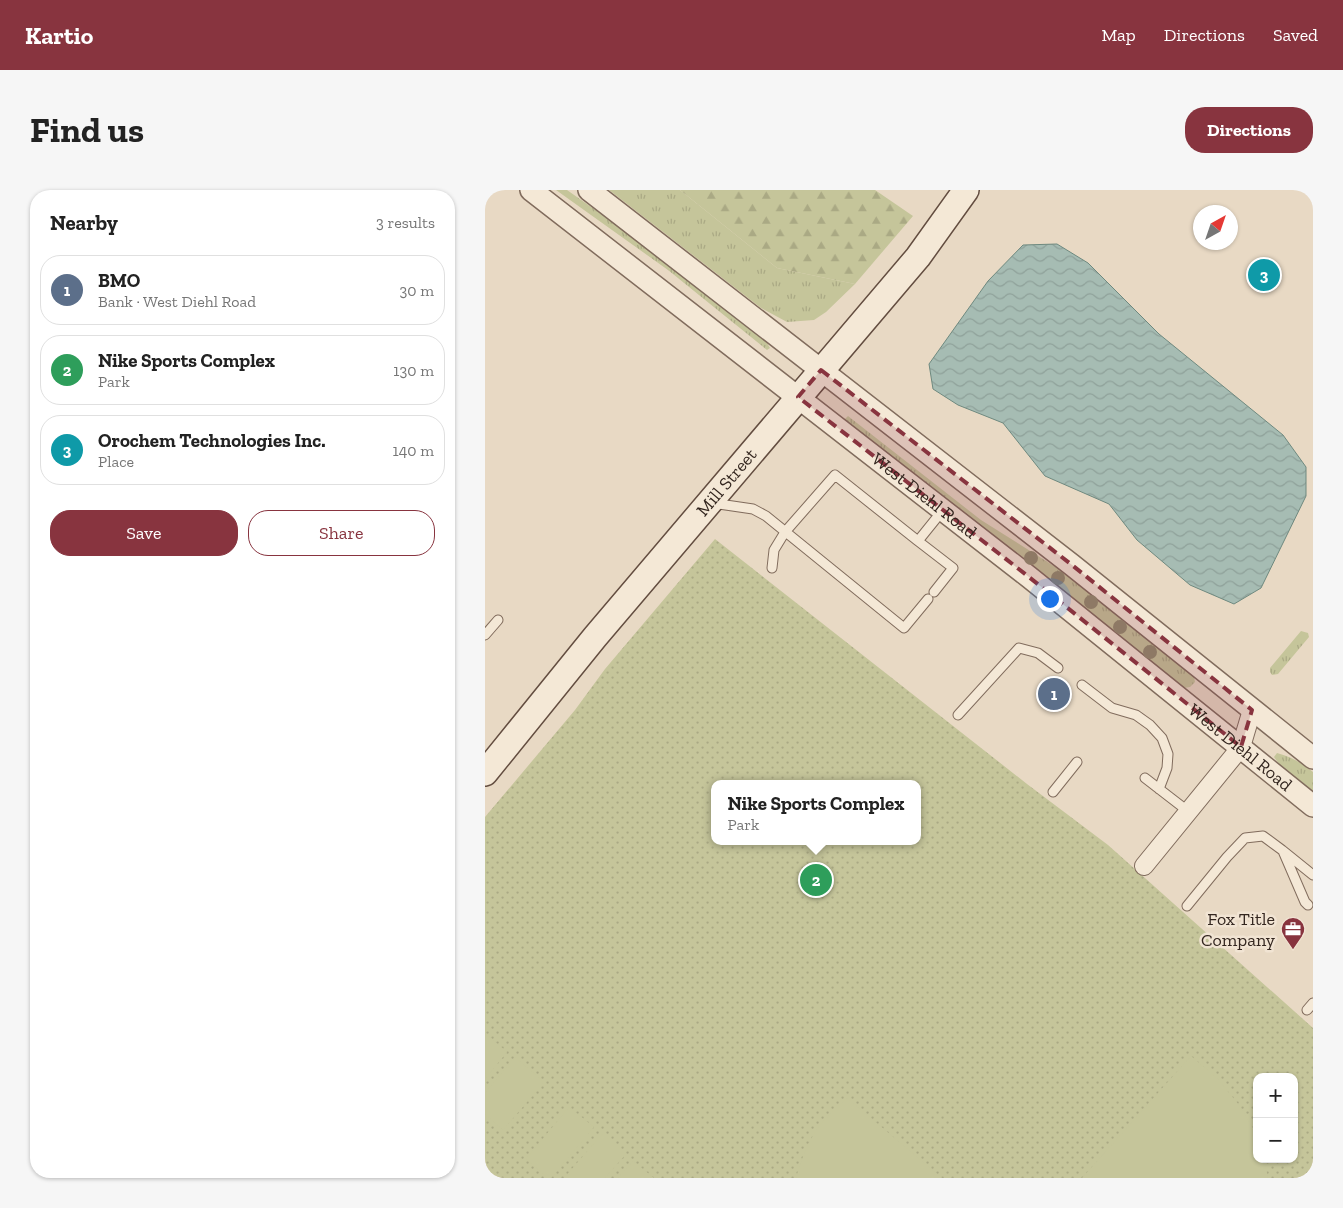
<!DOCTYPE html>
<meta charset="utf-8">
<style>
body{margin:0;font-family:"Zilla Slab",serif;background:#f6f6f6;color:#222}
.controls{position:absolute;right:15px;bottom:15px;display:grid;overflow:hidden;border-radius:10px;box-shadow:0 1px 4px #0004}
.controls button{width:45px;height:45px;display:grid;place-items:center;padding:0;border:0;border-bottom:1px solid #e0e0e0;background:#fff;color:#222;font:25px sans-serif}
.compass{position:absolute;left:708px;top:15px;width:45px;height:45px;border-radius:50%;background:#fff;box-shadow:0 1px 4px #0004;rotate:40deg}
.you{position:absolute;left:564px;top:408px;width:18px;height:18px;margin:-12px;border:4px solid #fff;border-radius:50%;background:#1a73e8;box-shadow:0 0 0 8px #1a73e833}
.badge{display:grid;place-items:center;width:32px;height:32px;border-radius:50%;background:#88343f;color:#fff;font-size:16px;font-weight:700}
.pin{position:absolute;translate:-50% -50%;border:2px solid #fff;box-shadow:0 1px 5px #0006}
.popup{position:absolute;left:226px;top:590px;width:210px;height:65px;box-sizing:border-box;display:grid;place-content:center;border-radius:10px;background:#fff;filter:drop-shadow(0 1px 4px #0005);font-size:16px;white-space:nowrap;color:#767676}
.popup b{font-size:19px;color:#222}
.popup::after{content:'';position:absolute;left:50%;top:100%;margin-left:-10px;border:10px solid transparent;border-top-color:#fff}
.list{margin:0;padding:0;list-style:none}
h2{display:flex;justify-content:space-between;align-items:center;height:65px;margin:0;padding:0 20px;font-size:21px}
h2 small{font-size:16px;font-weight:400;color:#767676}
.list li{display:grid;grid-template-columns:32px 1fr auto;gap:15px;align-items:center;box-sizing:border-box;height:70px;margin:0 10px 10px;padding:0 10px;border:1px solid #e0e0e0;border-radius:20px}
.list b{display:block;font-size:19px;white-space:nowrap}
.list p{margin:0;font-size:16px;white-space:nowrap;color:#767676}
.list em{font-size:16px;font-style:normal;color:#767676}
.actions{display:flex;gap:10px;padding:15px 20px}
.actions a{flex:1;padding:11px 0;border:1px solid #88343f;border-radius:20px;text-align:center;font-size:18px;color:#88343f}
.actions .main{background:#88343f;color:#fff}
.map{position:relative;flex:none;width:828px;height:988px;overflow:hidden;border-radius:20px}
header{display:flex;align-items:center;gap:30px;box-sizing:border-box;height:70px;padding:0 25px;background:#88343f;color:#fff}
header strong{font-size:24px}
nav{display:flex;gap:28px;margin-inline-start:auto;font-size:18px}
.intro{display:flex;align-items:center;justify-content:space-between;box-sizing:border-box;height:120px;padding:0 30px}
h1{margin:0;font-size:35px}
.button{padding:12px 22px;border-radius:20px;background:#88343f;color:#fff;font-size:18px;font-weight:700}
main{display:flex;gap:30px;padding:0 30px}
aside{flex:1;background:#fff;border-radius:20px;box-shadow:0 1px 4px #0004}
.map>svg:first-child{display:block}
.grass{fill:url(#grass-tufts)}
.forest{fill:url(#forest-firs)}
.park{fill:url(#park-dots);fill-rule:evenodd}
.pitch{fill:#c5c59a}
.water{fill:url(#water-waves);stroke:#6e897f}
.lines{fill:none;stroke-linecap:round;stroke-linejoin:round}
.service-casing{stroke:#816c5d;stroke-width:11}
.minor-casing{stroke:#816c5d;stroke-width:20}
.tertiary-casing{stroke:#816c5d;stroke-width:24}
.secondary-casing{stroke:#634d40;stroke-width:28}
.service{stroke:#f4e8d6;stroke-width:9}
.minor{stroke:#f4e8d6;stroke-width:18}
.tertiary{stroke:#f4e8d6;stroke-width:21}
.secondary{stroke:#f4e8d6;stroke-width:25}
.tree{fill:#908b6e}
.marked{fill:#88343f;fill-opacity:0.2;stroke:#88343f;stroke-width:4;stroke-dasharray:10 6;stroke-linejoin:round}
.labels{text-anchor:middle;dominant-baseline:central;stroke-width:5;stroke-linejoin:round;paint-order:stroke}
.street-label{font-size:18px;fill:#33261f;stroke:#f1e4d3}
.poi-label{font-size:18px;fill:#33261f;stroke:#f1e4d3;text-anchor:end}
</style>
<header>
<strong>Kartio</strong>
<nav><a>Map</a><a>Directions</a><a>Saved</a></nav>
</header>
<div class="intro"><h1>Find us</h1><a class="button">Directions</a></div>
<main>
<aside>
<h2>Nearby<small>3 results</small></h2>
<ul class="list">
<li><span class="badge" style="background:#5c6f8a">1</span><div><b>BMO</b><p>Bank · West Diehl Road</p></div><em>30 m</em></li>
<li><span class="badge" style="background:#2e9e5b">2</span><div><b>Nike Sports Complex</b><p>Park</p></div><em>130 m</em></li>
<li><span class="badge" style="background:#0f9aa8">3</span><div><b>Orochem Technologies Inc.</b><p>Place</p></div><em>140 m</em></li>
</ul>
<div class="actions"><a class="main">Save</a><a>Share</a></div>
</aside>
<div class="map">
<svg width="828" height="988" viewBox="0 0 828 988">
<defs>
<pattern id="grass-tufts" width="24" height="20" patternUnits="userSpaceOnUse" patternTransform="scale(1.25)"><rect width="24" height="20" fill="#c5c59a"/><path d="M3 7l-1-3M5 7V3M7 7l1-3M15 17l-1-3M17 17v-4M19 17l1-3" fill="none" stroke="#aaa984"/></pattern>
<pattern id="forest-firs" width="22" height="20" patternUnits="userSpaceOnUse" patternTransform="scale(1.25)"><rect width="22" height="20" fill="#c5c59a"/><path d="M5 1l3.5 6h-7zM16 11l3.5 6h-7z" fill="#aaa984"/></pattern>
<pattern id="park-dots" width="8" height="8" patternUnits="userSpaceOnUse" patternTransform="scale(1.25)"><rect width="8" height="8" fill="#c5c59a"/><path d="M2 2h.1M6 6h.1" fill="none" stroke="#aaa984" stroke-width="1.8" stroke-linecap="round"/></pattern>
<pattern id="water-waves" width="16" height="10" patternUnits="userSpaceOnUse" patternTransform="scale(1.25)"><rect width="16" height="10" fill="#a6bcb3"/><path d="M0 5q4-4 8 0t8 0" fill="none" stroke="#8fa19a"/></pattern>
</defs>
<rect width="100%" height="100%" fill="#e8d9c4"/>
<path class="grass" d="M71 0H82L153 50 274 143 282 153 285 158 282 160 183 80Z
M124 0H195L292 78 370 94 341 122 329 130 302 132 276 118Z
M363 226 496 330 580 383 709 486 710 492 705 497 699 498 359 230Z
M816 441 823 443 824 447 793 484 787 485 785 482V478Z
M792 563C807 567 817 573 828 582V601L794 574 789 567Z"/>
<path class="forest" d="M195 0H390L428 26 370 94 292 78Z"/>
<path class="park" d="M230 349 542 594 623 655 828 838V988H0V627L90 520 120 479ZM230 594H432V651H230ZM772 887H809V969H772Z"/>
<path class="pitch" d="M0 843 22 862 0 889Z
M706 866 732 888 754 915 771 943 772 969H779L783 988H597Z
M30 867 59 892 18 940 0 924V903Z
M362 908 457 988H311C322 950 332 934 362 908Z
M84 917 109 937 66 988H63L41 969Z
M117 944 141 964 120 988H79Z
M148 971 169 988H133Z"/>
<path class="water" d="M572 54 603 73 674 144 798 245 821 277V306L776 398 749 414 705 395 652 350 624 314 560 286 518 233 473 215 448 199 444 174 503 91 538 55Z"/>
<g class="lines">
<g class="service-casing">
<path id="service" d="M227 313 268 319 281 326 419 438 443 409
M433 351 468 378 449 402
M287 378 289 360 300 342 350 285 433 351 458 320
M0 445 13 430
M597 495 627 518 651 525 665 535 677 548 683 564 682 578 674 599
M473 525 534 458 553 463 573 478
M660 588 704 622
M568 602 592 572
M798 661 820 712 823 715
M702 716 742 667 760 648 778 646 797 660 828 685
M822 820 828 813"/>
</g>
<g class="minor-casing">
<path id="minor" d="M659 676 756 557 767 520"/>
</g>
<g class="tertiary-casing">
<g id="tertiary">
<path id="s1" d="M46 0 544 387 828 616"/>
<path d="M104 0 587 375 828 568"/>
</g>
</g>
<g class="secondary-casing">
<g id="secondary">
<path id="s2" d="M0 583 110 447 433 67 481 0"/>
</g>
</g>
<use href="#service" class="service"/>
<use href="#minor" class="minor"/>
<use href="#tertiary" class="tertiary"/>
<use href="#secondary" class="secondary"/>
</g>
<g class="tree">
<circle cx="546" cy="368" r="7"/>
<circle cx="573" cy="388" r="7"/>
<circle cx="606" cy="412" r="7"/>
<circle cx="635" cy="437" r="7"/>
<circle cx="665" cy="462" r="7"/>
</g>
<path class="marked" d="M336 180 587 375 767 520 756 557 544 387 313 207Z"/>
<defs>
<g id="office-pin" transform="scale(1.25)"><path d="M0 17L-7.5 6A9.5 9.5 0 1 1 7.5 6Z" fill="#88343f" stroke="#f1e4d3"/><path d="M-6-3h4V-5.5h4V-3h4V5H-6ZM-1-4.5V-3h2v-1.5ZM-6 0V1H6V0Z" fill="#fff"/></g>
</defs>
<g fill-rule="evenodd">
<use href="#office-pin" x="808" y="739"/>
</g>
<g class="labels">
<g class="street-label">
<text stroke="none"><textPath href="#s2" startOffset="378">Mill Street</textPath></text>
<text stroke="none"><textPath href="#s1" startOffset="498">West Diehl Road</textPath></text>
<text stroke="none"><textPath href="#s1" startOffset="902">West Diehl Road</textPath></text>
</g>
<g class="poi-label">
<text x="790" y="729">Fox Title<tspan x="790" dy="21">Company</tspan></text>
</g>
</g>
</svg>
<div class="controls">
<button>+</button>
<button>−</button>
</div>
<svg class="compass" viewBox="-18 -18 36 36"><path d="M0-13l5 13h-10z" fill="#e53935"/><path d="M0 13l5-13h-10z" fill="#767676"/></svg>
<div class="you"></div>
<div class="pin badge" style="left:569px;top:504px;background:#5c6f8a">1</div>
<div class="pin badge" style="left:331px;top:690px;background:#2e9e5b">2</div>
<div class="popup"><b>Nike Sports Complex</b>Park</div>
<div class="pin badge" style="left:779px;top:85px;background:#0f9aa8">3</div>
</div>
</main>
